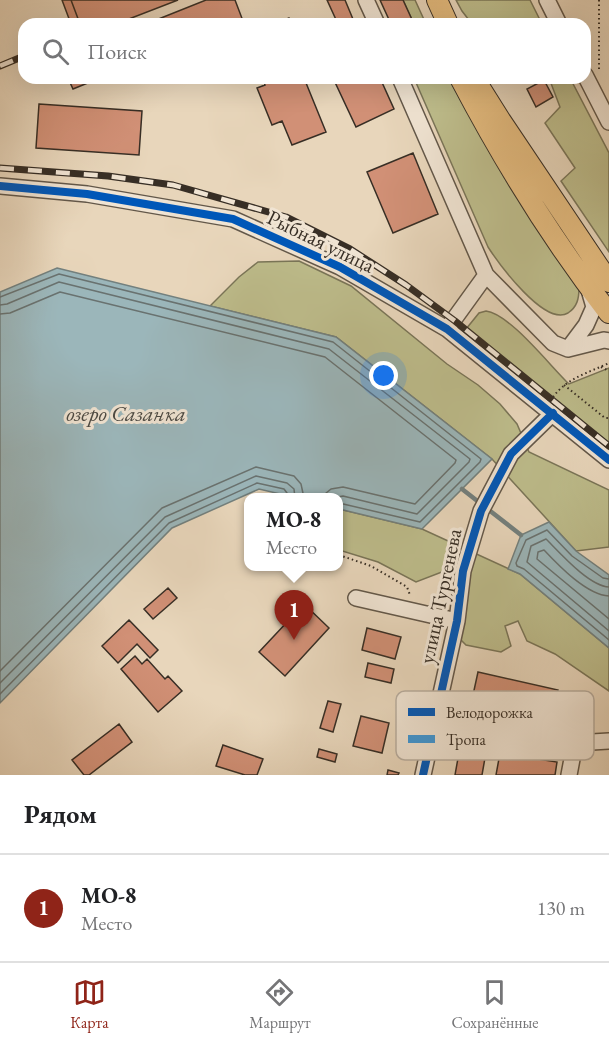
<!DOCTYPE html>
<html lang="ru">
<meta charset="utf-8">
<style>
body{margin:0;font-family:"EB Garamond",serif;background:#f6f6f6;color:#202124}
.you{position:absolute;left:384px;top:376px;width:21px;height:21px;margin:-15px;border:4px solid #fff;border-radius:50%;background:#1a73e8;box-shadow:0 0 0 9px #1a73e833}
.badge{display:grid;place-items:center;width:39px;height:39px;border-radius:50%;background:#8f2418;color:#fff;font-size:20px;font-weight:700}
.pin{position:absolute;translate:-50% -50px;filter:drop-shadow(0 2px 3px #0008)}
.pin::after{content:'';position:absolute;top:32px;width:21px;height:18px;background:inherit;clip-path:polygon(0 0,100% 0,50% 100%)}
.popup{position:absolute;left:244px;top:493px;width:99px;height:78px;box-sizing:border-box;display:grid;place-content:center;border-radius:12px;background:#fff;filter:drop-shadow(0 2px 4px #0005);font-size:20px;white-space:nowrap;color:#757577}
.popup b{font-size:22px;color:#202124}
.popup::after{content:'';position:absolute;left:50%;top:100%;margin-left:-12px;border:12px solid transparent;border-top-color:#fff}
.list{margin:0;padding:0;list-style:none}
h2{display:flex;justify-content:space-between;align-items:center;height:78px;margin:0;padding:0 24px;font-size:26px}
h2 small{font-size:20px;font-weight:400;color:#757577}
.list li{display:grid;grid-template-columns:39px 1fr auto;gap:18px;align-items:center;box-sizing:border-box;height:108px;padding:0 24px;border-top:2px solid #e0e0e0}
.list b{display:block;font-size:22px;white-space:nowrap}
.list p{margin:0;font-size:20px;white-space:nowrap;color:#757577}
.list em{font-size:20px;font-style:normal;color:#757577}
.icon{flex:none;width:33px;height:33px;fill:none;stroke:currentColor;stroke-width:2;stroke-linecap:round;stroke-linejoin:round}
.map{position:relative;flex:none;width:609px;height:775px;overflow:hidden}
.search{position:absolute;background:#fff;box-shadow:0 6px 24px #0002;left:18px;right:18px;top:18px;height:66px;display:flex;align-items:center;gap:15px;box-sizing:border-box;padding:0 21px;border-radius:18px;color:#757577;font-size:22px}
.sheet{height:186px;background:#fff}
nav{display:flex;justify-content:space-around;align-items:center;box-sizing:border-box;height:84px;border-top:2px solid #e0e0e0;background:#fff;font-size:16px;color:#757577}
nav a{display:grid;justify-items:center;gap:3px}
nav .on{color:#8f2418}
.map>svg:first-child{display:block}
.green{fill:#bdbc8b;stroke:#7a7558;stroke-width:1.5}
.water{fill:#9bb6ba;stroke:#73807e;stroke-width:1.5}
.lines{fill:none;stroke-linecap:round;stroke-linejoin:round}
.shore{stroke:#697270;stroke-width:1.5}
.stream{stroke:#73807e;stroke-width:4.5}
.building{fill:#d19076;stroke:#372e25;stroke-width:1.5}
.minor-casing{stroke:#63584a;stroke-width:18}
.major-casing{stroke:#372e25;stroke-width:22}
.path{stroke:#372e25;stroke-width:2;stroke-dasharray:1.5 3;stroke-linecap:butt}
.minor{stroke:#f0e4d3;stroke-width:15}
.major{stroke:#e4bb7e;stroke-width:20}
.rail-casing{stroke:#372e25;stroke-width:7}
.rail{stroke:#f0e4d3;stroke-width:4.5;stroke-dasharray:14;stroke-linecap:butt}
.cycleway-casing{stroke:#f0e4d3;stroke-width:11}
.cycleway{stroke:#0057b8;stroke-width:8}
.labels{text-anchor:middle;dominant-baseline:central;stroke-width:6;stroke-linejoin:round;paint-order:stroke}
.street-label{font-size:21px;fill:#372e25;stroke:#f0e4d3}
.water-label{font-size:22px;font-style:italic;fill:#4b4943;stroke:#f0e4d3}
.key{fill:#f0e4d3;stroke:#b8ad9f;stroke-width:1.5}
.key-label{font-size:16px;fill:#372e25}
</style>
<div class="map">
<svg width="609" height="775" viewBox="0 0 609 775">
<rect width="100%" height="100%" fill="#e8d6bb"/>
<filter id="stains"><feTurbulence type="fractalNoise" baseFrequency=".00333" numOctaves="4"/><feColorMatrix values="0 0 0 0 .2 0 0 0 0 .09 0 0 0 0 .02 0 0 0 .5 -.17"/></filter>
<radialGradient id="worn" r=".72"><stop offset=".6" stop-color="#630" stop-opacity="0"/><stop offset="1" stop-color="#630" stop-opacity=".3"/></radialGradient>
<path class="green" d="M403 0H415L426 24H414Z
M456 0H530L542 24H472L462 11Z
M414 78H451L579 288C579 299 577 307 568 313 545 327 499 264 488 247Z
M549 78H570L609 153V252L561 181 575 168 545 123 560 107Z
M299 261 351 286 447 364 478 385 500 404 517 424 529 452 609 490V547L576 551 492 459 336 337 210 306 239 277 258 262Z
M486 311C510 314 550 366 569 384L609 368V451L462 334 479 313Z
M339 509 422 529 520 574 609 648V691L555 654 527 641 518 621 505 626 511 646 501 652 466 645 459 638 463 605 447 570 416 582 378 562 339 550Z"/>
<path class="water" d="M57 268 336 337 492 459 422 529 339 509V498L293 497 259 489 172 528 0 703V292Z
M549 522 576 551 609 575V648L520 574 508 569 521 535Z"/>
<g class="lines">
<path class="shore" d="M0 297 59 274 333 342 481 459 480 462 420 522 339 503
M0 305 7 304 59 282 329 349 470 459 469 462 417 514 343 496 333 498
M0 314 10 313 60 292 325 357 456 460 455 463 415 504 343 487 331 489 320 498
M609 579 603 578 572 556 547 530 526 540 516 563 517 566 524 569 609 640
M609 587C589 586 560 553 546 539L531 546 527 562 609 631
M609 596C587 595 559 566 544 550L538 552 537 559 609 619
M0 671 162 508 256 467 294 476 301 484 304 498
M0 683 165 517 256 476 287 483 294 489 295 498
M0 694 169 523 257 483 284 489 287 493 288 498"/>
<path class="stream" d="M462 489 521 535"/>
</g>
<path class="building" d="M62 0H71L80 24H71Z
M71 0H178L116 24H80Z
M206 0H235L243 21 235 24H146Z
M327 0H345L355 24H338Z
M380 0H403L414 24H391Z
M289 18 292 24H275Z
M68 78H100L73 89Z
M262 78H304L326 132 292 145 282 121 272 125 257 88 265 85Z
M333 78H380L394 109 356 127Z
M544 80 553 97 536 107 527 89Z
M39 104 142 111 139 155 36 148Z
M413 153 438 214 393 233 367 172Z
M292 566H306L299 573Z
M168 588 177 598 153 619 144 609Z
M304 604 329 628 285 676 259 652Z
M129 620 158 650 150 658 137 644 118 663 102 646Z
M367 628 401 637 395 659 362 650Z
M429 638 439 640 436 651 426 649Z
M135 656 142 664 147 659 165 679 168 676 182 691 158 712 121 669Z
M368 663 394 669 391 683 365 677Z
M478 672 558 690 553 712 473 695Z
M328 701 341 704 333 732 320 728Z
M361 716 389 723 382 753 353 746Z
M119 724 132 742 89 775H84L72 760Z
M463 730 489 735 482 775H455Z
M223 745 263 759 257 775H245L216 766Z
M319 749 337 754 335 762 317 757Z
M500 753 557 762 555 775H496Z
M388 770 399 773 398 775H387Z"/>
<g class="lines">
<g class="minor-casing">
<path id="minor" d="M366 0 377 24
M547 0 559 24
M585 75 609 122
M400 78 486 275 553 343 568 349 604 340 609 341
M0 186 87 194 233 219 340 267 447 329 609 460
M447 329 486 275
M568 349 586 325 594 307 589 290
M356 598 457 621
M436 717 575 743
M423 775 457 621 463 571 481 511 511 454 553 413
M569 775 575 743 609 741"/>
</g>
<g class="major-casing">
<path id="major" d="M437 0 448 24
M460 78C503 160 552 240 609 313
M474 78 501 121 609 282"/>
</g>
<path class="path" d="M599 69V0
M601 367 609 371
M564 385 605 418H609
M553 397C567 378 588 373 609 363
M339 555 371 566 407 587 410 595
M435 602 446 590"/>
<use href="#minor" class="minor"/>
<use href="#major" class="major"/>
<g class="rail-casing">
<path id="rail" d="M0 66 24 56
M0 168 108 176 173 185 286 217 350 249 406 285 455 321 609 446"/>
</g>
<use href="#rail" class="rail"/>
<g class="cycleway-casing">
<path id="cycleway" d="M0 186 87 194 233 219 340 267 447 329 609 460
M423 775 457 621 463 571 481 511 511 454 553 413"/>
</g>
<use href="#cycleway" class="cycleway"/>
</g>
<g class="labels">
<g class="street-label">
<text transform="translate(321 241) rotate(26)">Рыбная улица</text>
<text transform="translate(440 596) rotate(-78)">улица Тургенева</text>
</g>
<g class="water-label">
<text x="126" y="413">озеро Сазанка</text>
</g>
</g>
<rect x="396" y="691" width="198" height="69" rx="9" class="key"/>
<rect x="408" y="708" width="27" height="8" fill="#0057b8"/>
<rect x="408" y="735" width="27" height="8" fill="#3e97d6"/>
<g class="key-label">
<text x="446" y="718">Велодорожка</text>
<text x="446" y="745">Тропа</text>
</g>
<rect width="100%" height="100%" filter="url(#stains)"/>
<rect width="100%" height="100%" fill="url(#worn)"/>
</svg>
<div class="you"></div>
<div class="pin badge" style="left:294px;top:640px">1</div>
<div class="popup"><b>MO-8</b>Место</div>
<div class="search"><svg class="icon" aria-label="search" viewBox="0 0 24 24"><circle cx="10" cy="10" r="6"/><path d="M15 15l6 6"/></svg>Поиск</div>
</div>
<section class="sheet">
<h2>Рядом<small></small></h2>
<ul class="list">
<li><span class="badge">1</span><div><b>MO-8</b><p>Место</p></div><em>130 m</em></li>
</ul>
</section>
<nav>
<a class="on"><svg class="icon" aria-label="map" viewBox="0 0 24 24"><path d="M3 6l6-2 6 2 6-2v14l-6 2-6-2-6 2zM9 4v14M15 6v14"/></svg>Карта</a>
<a><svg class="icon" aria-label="directions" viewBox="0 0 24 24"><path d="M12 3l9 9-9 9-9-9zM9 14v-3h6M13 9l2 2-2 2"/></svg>Маршрут</a>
<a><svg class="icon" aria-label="saved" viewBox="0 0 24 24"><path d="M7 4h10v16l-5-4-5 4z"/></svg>Сохранённые</a>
</nav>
